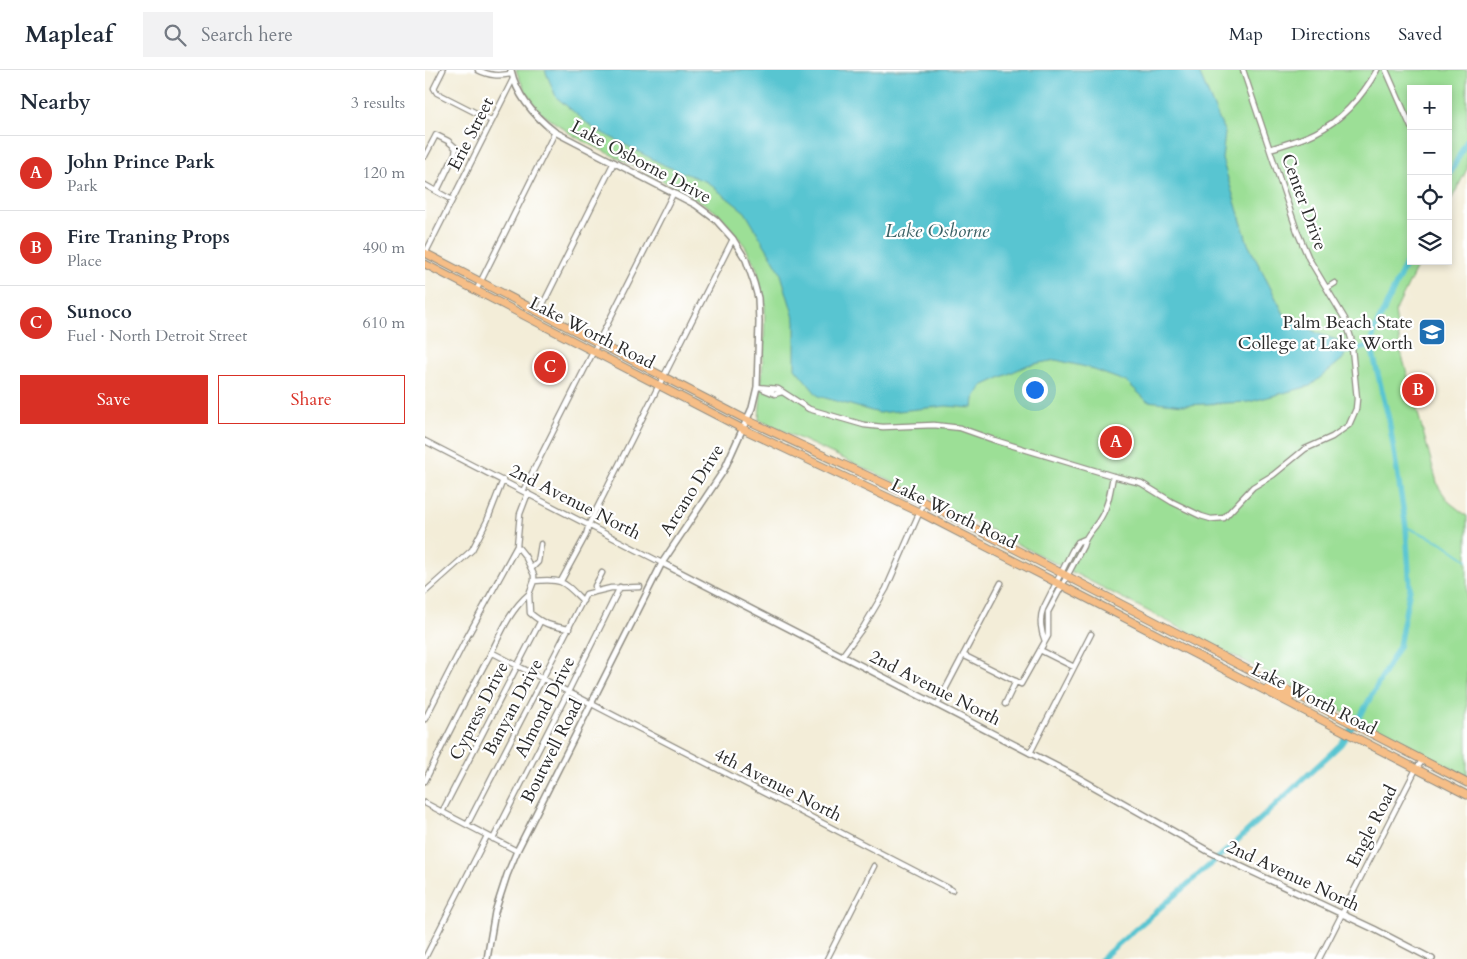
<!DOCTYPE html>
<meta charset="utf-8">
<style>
body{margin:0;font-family:Cardo,serif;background:#f2f2f3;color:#1f2937}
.controls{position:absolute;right:15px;top:15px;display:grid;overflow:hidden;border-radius:0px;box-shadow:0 2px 8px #0003}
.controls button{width:45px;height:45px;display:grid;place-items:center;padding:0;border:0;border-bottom:1px solid #e0e1e3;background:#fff;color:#1f2937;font:25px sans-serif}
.you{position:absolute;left:609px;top:319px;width:18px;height:18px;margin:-12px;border:4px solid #fff;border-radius:50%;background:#1a73e8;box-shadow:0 0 0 8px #1a73e833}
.badge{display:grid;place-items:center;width:32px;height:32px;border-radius:50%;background:#d93025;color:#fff;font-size:16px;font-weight:700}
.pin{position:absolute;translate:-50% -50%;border:2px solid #fff;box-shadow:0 1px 5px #0006}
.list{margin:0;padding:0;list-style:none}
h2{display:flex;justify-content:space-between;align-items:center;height:65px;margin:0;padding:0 20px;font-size:21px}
h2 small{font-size:16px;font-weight:400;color:#747a83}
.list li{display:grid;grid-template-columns:32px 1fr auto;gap:15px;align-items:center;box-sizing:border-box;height:75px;padding:0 20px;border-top:1px solid #e0e1e3}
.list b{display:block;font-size:19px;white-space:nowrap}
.list p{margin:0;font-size:16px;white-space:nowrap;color:#747a83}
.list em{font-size:16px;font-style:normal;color:#747a83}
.actions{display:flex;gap:10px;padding:15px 20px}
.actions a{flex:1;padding:11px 0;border:1px solid #d93025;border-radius:0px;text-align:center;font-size:18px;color:#d93025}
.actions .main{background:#d93025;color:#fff}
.icon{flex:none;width:28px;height:28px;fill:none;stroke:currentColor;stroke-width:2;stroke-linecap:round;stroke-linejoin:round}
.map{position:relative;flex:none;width:1042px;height:889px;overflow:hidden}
header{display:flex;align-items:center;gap:30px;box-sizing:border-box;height:70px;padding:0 25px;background:#fff;border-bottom:1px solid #e0e1e3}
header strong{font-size:24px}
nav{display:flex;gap:28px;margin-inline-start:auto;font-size:18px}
.search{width:350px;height:45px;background:#f2f2f3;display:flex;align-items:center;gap:12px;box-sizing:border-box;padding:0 18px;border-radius:0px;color:#747a83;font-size:19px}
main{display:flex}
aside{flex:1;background:#fff}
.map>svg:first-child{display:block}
.green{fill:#9cdf96;stroke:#648560}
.water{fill:#59c5d1;stroke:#42787e}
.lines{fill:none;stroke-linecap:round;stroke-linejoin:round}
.stream{stroke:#59c5d1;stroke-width:2}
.canal{stroke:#59c5d1;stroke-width:5.5}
.minor-casing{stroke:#8f8c82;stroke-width:7}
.tertiary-casing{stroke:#8f8c82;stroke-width:8}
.primary-casing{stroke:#8f8c82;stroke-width:9}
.minor{stroke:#fff;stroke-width:4.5}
.tertiary{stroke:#fff;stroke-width:5}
.primary{stroke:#f6be87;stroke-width:7}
.labels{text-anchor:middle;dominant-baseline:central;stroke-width:4.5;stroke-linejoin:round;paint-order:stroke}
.street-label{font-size:18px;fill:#2b2b2b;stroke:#fff}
.poi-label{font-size:18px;fill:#2b2b2b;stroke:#fff;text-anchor:end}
.water-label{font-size:19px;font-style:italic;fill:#3b6165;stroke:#fff}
</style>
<header>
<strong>Mapleaf</strong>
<div class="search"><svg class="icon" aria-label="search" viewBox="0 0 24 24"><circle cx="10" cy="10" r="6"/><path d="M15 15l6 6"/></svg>Search here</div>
<nav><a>Map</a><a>Directions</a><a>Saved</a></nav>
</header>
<main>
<aside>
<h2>Nearby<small>3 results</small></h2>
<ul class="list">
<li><span class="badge">A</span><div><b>John Prince Park</b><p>Park</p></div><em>120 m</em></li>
<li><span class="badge">B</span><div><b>Fire Traning Props</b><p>Place</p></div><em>490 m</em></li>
<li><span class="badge">C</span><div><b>Sunoco</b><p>Fuel · North Detroit Street</p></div><em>610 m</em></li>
</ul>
<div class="actions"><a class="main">Save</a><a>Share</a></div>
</aside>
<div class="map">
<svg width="1042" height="889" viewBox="0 0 1042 889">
<rect width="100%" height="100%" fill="#fff"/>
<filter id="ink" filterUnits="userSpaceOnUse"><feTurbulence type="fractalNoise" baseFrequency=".02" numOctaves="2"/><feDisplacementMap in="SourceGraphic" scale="10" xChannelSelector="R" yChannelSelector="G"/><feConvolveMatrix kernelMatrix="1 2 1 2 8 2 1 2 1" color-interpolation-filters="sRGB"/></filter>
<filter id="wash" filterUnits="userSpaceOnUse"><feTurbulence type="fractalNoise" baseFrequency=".0096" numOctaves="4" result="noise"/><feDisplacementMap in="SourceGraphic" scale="20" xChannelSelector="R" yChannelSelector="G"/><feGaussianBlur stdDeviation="1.12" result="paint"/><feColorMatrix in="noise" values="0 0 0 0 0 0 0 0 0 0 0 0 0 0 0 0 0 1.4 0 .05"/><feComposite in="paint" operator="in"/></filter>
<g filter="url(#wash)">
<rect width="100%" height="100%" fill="#f3edd8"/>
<path class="green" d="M91 0H1042V99L1023 136V19H986V191H995L970 242 976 282 1013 416 1024 432 1042 446V706L498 425 334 350 339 272 340 236 332 199 320 176 295 145 281 135 256 120 149 66 116 43 102 24 95 10Z"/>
<path class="water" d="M120 0H773L800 63 797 89 823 174 859 244 894 264 918 272 919 288 885 316 824 332 758 335 722 331 702 312 661 297 631 290 603 295 557 316 549 329 548 338 521 336 454 343 393 326 370 298V251L355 201 320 142 282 112 241 96 168 58 131 27Z"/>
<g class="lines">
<path class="stream" d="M981 457 1016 472 1042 490"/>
<path class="canal" d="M1023 108 1042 70
M919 282 946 276
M676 889 802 780 916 674 938 641 974 576 985 518 981 457 964 350 946 276 950 259 986 183"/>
</g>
</g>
<g filter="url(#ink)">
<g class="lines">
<g class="minor-casing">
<path id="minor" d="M18 0 9 18 12 23 67 51
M53 0C65 6 73 6 86 4
M961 0 986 57
M845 79C860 74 876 70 890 63 917 50 937 27 952 0
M0 86 11 65 23 71 31 78 30 84 12 121
M0 115 27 130
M0 184 88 9
M902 218 910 213
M51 221 130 62
M114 242 189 92
M332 317 353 319 384 339 439 355 458 357 509 355 535 358 569 370 688 406 716 413 747 432 776 446 786 449 799 448 828 417 848 405 880 379 907 367 924 355 931 339 932 329 926 268 920 249 884 189 872 161 818 0
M338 319 350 324 357 322
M0 371 237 493
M98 421 249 122
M103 423 95 444 92 476 100 486 109 505V511L104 524 105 543C119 555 127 556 144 559
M107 498 113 492 116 474
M109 511C138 508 139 512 158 531
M136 511 161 465 164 454 234 315 239 306 308 169
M171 521 170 516 177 503
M0 522 47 480 62 451 78 410
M620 571C616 562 614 549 618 539L647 481 653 472 660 469
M615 580 649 597
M66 582 527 820
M538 585 596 614 623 566V542L658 476C660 466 667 461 673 452 683 438 685 423 688 406
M417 586 439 556 461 519 499 432
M580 634 591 611
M512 635 576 513
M0 649 41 569 92 476
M605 683 666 564
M0 711C21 668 42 626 65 585 76 563 85 540 104 524
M0 733 92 781
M17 742 115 552
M42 755 161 524 186 518 215 517
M68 769 143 622 195 517
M0 888 62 766
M402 889 449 796
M894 889 991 699 998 690"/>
</g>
<g class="tertiary-casing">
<path id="tertiary" d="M237 493 652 707 783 781 949 859 1007 889
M62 889 70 842 82 805 92 781 237 493 299 400 327 338 332 317 334 252 333 228 329 213 321 190 308 169 291 150 271 135 130 62C109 46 92 26 86 0"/>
</g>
<g class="primary-casing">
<path id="primary" d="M0 183 322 350 499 432 1042 713
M0 194 318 359 494 442 638 516 1042 725
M841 619H846L866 627"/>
</g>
<use href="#minor" class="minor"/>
<use href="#tertiary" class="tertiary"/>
<use href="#primary" class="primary"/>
</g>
</g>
<defs>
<g id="university-square" transform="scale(1.4375)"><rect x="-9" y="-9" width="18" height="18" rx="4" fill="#1f6fb2" stroke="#fff"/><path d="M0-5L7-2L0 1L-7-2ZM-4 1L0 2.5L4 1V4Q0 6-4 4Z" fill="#fff"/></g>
</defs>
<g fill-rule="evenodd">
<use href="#university-square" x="1007" y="262"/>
</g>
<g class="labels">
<g class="street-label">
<text transform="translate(46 64) rotate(-63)">Erie Street</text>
<text transform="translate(216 92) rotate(28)">Lake Osborne Drive</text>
<text transform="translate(879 132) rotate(70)">Center Drive</text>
<text transform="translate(167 263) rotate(27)">Lake Worth Road</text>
<text transform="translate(267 420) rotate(-58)">Arcano Drive</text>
<text transform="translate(150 432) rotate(27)">2nd Avenue North</text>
<text transform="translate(529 444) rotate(26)">Lake Worth Road</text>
<text transform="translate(510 618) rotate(27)">2nd Avenue North</text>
<text transform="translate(889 629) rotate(27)">Lake Worth Road</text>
<text transform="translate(88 637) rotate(-62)">Banyan Drive</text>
<text transform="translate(120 637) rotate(-63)">Almond Drive</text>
<text transform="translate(54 641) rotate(-63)">Cypress Drive</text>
<text transform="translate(127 681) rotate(-63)">Boutwell Road</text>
<text transform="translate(353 715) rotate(27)">4th Avenue North</text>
<text transform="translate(947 756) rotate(-63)">Engle Road</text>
<text transform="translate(868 806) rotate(25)">2nd Avenue North</text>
</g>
<g class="poi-label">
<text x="988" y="252">Palm Beach State<tspan x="988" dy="21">College at Lake Worth</tspan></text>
</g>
<g class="water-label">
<text x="512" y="161">Lake Osborne</text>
</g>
</g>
</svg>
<div class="controls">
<button>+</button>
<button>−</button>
<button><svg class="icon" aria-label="locate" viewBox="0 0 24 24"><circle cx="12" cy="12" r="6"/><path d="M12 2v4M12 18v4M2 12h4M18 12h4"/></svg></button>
<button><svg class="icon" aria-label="layers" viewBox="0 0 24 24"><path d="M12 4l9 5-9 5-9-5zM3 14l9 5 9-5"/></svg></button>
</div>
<div class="you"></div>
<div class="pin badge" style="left:691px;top:372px">A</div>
<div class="pin badge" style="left:993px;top:320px">B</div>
<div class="pin badge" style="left:125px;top:297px">C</div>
</div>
</main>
